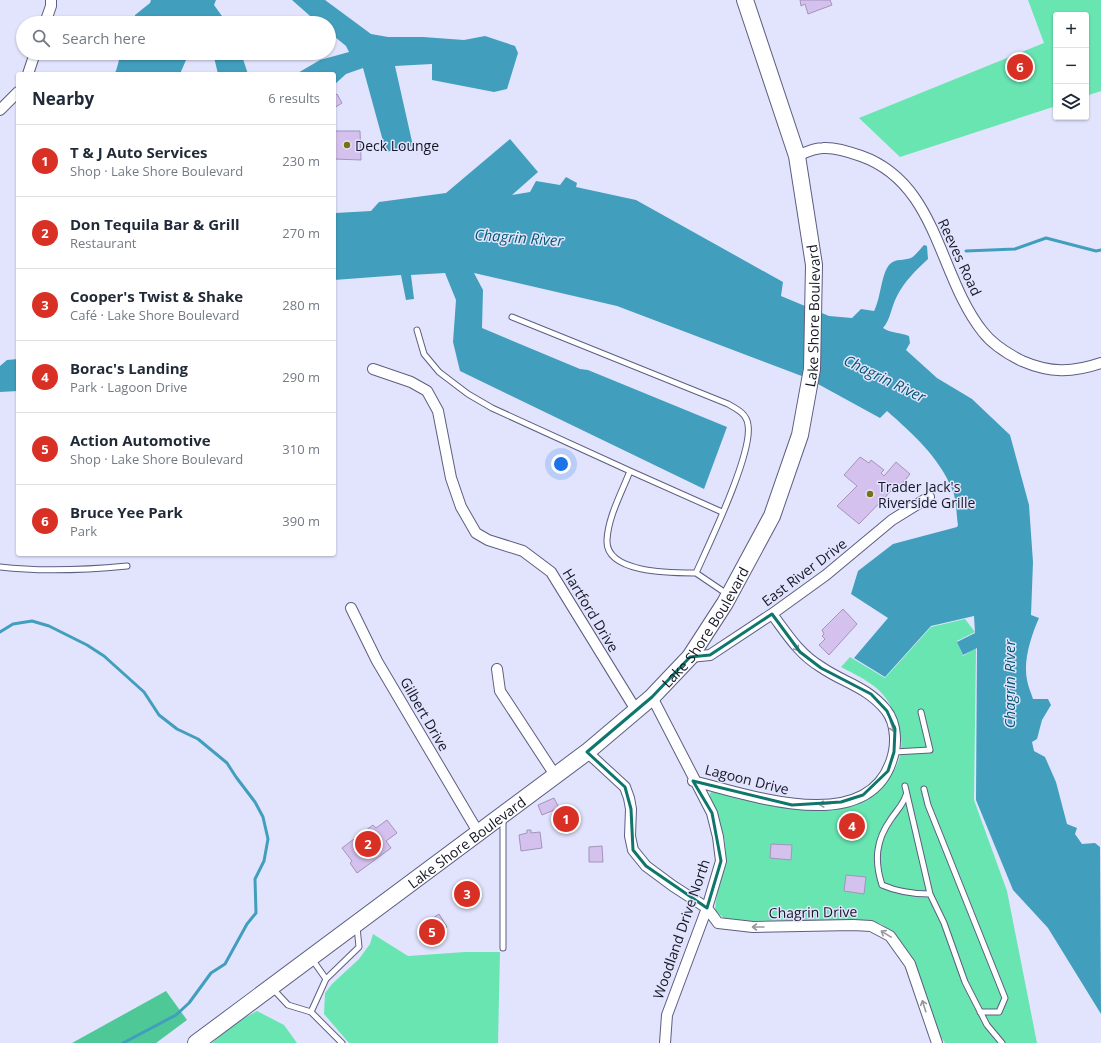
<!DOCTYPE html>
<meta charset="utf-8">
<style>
body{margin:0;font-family:"Open Sans",sans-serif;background:#f6f6f7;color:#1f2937}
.controls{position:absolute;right:12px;top:12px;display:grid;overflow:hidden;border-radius:4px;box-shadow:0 1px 3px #0004}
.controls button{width:36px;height:36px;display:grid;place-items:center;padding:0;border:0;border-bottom:1px solid #e0e1e3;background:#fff;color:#1f2937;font:20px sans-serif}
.you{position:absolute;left:561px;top:464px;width:14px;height:14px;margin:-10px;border:3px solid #fff;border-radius:50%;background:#1a73e8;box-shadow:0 0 0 6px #1a73e833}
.badge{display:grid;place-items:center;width:26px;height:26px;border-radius:50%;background:#d93025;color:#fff;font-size:13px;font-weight:700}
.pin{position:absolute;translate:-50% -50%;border:2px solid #fff;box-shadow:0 1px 4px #0006}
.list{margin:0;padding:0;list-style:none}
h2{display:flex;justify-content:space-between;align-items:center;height:52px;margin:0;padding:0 16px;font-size:17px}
h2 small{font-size:13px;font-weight:400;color:#747a83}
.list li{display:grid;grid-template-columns:26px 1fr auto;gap:12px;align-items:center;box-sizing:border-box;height:72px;padding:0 16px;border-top:1px solid #e0e1e3}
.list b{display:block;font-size:15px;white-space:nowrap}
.list p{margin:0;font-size:13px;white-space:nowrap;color:#747a83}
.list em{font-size:13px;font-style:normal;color:#747a83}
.icon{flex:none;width:22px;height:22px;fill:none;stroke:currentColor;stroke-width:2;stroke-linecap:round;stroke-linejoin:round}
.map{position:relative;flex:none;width:1101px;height:1043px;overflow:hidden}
.search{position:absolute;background:#fff;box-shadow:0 1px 3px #0004;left:16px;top:16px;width:320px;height:44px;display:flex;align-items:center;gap:10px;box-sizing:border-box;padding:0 14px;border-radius:22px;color:#747a83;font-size:15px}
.panel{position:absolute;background:#fff;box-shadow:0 1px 3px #0004;left:16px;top:72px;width:320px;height:484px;border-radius:4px}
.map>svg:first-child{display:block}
.green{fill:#69e5b1}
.forest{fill:#4fc898}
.water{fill:#419ebd}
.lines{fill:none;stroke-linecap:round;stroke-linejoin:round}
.stream{stroke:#419ebd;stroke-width:3}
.building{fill:#d4c1ee;stroke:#a394ba}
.service-casing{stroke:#5d5e82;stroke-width:7}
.minor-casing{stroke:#5d5e82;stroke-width:12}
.primary-casing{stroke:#5d5e82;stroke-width:18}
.service{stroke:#fff;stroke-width:5}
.minor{stroke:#fff;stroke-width:10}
.primary{stroke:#fff;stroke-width:16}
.oneway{stroke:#96969d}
.marked{fill:none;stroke:#0f766e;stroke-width:3;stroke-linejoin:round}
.poi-dot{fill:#7a7112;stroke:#e2e4fd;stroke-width:1.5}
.labels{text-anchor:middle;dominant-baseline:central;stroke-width:3;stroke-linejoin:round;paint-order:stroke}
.poi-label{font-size:14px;fill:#161625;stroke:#e2e4fd;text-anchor:start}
.street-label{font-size:14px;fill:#161625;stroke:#e2e4fd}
.water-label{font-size:15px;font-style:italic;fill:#06576d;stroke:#e2e4fd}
</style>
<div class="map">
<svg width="1101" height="1043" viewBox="0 0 1101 1043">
<rect width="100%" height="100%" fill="#e2e4fd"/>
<path class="green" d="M1028 0H1101V91L1086 96V15H1056V106L900 157 859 118 1044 43Z
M965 619 975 632 957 641 963 656 976 648 974 800 1007 891 1037 1043H945L937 1031 924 991 906 949 893 933 881 924 860 920 742 921 724 918 715 911C716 884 730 867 724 837 721 825 708 803 710 793L717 789C756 799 796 814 836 808 864 805 899 779 901 749 903 734 896 715 889 703 879 685 858 676 841 667L850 657 885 678 931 627Z
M373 934 408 956 465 952H500L498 1043H349L324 1014 325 993 332 984 359 959 370 944Z
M257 1011 284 1025 297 1043H212L235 1023Z"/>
<path class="forest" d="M166 991 187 1020 156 1043H72Z"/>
<path class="water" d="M151 0H216L214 5 227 23H133L135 15 150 3Z
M292 0H325L371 34 388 37H423L464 40 485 36 515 46 518 53 507 89 494 92 432 80V64L395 66 413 146 386 152 363 68 346 74 334 85V74H296L320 60 349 52 346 46 329 32V23H318Z
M121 53H189L180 74H113L116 71Z
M213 53H241L248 74H218Z
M510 139 538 172 512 195 530 192 536 181 560 185 566 177 577 183 576 187 636 200 783 282 781 296 829 316 852 318 861 309 874 311C881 298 881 273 890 264 896 258 904 261 911 258 915 256 921 248 924 245L927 246 928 259C915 271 905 281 897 296 891 307 891 319 883 328 893 334 899 332 909 336L910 343 906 350 937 378 972 399 1010 435 1029 505 1033 562 1031 615 1039 618C1031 636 1023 661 1027 680 1028 686 1031 693 1033 699H1048L1051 705 1042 720 1037 739 1032 742 1034 751 1045 757 1056 782 1067 824 1077 828 1075 834 1082 844 1095 843 1100 847 1101 1014 1048 928 1013 890 976 800 977 648 963 655 957 642 975 633 974 616 931 626 885 677 854 658 888 618 851 594 858 571 893 544 957 527 958 525C956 514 957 499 952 489 939 457 912 433 887 411L880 418 807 378 617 306 474 273 483 290 482 328 580 369 588 370 727 427 704 489 460 371 453 342 456 300 445 273 411 275 414 299 406 300 401 275 334 280V197L335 213 371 211 379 202 446 193Z
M18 359V391L0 392V366L7 360Z"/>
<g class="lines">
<path class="stream" d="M966 251 1015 249 1046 238 1096 251 1101 250
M0 632 13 624 32 621 49 626 87 645 104 656 144 692 159 715 177 729 198 739 227 763 236 777 255 802 263 817 268 839 264 861 255 879 256 913 247 924 225 964 211 973 189 1003 176 1015 123 1043"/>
</g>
<path class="building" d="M800 0H830L832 5 808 14 805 4 801 6Z
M337 94 342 103 334 108V96Z
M334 131H360L361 160 334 159Z
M860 457 869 463 871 460 884 470 881 473 884 476 896 462 910 474 897 490 894 488 859 524 837 506 857 486 844 475Z
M843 609 857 624 829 655 819 645 825 639 822 636 824 634 822 630Z
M554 798 559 808 542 815 538 805Z
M573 808 579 822 559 830 553 817Z
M387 820 397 833 386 841 391 848 357 873 350 863 352 861 342 848 373 825 376 828Z
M527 830H531V833L540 832 542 848 521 851 519 835 527 833Z
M771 844 792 845 791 860 770 858Z
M602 846 603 862H589V847Z
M846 875 866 877 864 894 844 891Z
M469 887 473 900 465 902 461 889Z
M439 914 447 927 435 936 438 941 432 945 419 927Z"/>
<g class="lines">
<g class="service-casing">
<path id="service" d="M512 317 728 404C737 409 747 414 748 425 753 453 709 544 696 573L727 594
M417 330 424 354 439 372 468 394 492 408 630 471C622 492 608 517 607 540 605 574 674 573 696 573
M630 471 722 512
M0 567C42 572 85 570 127 566
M894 752 930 750 921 712
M905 786 930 894 944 923 965 982 987 1025 1002 1043
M924 789 928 805 1005 998 999 1012H980
M906 795C903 805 897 810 891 819 876 840 874 860 882 885 898 892 913 894 930 894
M503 819V948
M312 959 326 979
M273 989 288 1005 311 1012 342 1043
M311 1012 326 979 359 947 357 927"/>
</g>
<g class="minor-casing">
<path id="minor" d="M45 23 51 6V0
M28 74 35 53
M0 110 18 92
M797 156C804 153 814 148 823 148 835 147 850 152 861 156 938 183 938 276 983 332 993 345 1008 354 1022 361 1050 373 1072 373 1101 363
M373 369 411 382 427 391 438 411 451 478 461 507 476 533 488 540 523 551 551 572 636 710
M351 608 377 661 478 832
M690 657 710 655 772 614 826 575 892 520 929 497
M497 669 500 691 555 775
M652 697 712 813 718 837 721 861 707 908 667 1015 665 1043
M587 752 625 787 629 798 631 809 630 836 633 850 646 866 673 886 707 908 718 923 753 927 853 925 871 926 890 936 910 964 937 1043
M693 781C747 794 865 837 891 762 897 746 897 724 886 710 866 686 844 683 821 667 799 654 787 634 772 614"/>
</g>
<g class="primary-casing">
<g id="primary">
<path id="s1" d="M196 1043 587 752 652 697 690 657 725 603 772 516 800 435 812 369 814 265 797 156 745 0"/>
</g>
</g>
<use href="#service" class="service"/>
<use href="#minor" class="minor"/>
<use href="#primary" class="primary"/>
</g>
<defs><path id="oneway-shaft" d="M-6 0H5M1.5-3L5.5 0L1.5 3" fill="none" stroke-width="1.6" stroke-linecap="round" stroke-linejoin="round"/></defs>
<g class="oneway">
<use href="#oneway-shaft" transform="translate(795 646) rotate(53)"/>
<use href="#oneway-shaft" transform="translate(892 726) rotate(72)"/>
<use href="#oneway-shaft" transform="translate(825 804) rotate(174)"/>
<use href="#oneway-shaft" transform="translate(758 927) rotate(180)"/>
<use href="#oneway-shaft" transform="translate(886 934) rotate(-149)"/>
<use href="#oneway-shaft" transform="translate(924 1006) rotate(-108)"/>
</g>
<path class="marked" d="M772 614 800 652 821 668 871 694 887 711 895 729 894 752 888 771 863 795 841 802 792 805 693 781 712 813 721 861 707 908 646 866 633 850 631 809 625 787 587 752 652 697 690 657 710 655Z"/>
<g class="poi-dot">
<circle cx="347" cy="145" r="4"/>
<circle cx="870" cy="494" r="4"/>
</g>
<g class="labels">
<g class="poi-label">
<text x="355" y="145">Deck Lounge</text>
<text x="878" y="486">Trader Jack's<tspan x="878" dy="16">Riverside Grille</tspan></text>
</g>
<g class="street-label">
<text transform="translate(960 257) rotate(65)">Reeves Road</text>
<text stroke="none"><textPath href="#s1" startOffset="997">Lake Shore Boulevard</textPath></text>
<text transform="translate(804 572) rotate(-37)">East River Drive</text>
<text transform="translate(591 610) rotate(59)">Hartford Drive</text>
<text stroke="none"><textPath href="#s1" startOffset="661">Lake Shore Boulevard</textPath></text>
<text transform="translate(425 714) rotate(60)">Gilbert Drive</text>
<text transform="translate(747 779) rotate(14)">Lagoon Drive</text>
<text stroke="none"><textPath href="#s1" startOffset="337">Lake Shore Boulevard</textPath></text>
<text transform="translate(813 912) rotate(-1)">Chagrin Drive</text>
<text transform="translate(681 929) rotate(-71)">Woodland Drive North</text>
</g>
<g class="water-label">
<text transform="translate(519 237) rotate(4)">Chagrin River</text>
<text transform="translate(885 378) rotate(26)">Chagrin River</text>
<text transform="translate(1009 684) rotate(-90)">Chagrin River</text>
</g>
</g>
</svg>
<div class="controls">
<button>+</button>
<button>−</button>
<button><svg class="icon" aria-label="layers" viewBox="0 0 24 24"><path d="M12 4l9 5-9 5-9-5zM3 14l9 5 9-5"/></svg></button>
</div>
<div class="you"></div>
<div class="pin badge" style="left:566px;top:819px">1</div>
<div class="pin badge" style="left:368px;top:844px">2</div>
<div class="pin badge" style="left:467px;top:894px">3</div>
<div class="pin badge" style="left:852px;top:826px">4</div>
<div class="pin badge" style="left:432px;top:932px">5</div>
<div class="pin badge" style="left:1020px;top:67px">6</div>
<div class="search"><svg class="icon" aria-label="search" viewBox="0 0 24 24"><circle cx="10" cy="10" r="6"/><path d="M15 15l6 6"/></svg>Search here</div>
<section class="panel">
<h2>Nearby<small>6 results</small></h2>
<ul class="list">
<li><span class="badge">1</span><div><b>T &amp; J Auto Services</b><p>Shop · Lake Shore Boulevard</p></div><em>230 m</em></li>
<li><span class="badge">2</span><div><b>Don Tequila Bar &amp; Grill</b><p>Restaurant</p></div><em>270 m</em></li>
<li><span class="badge">3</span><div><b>Cooper's Twist &amp; Shake</b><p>Café · Lake Shore Boulevard</p></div><em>280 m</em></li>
<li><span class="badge">4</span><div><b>Borac's Landing</b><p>Park · Lagoon Drive</p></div><em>290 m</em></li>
<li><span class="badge">5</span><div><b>Action Automotive</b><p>Shop · Lake Shore Boulevard</p></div><em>310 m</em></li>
<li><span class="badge">6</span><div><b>Bruce Yee Park</b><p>Park</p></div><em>390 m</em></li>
</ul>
</section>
</div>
